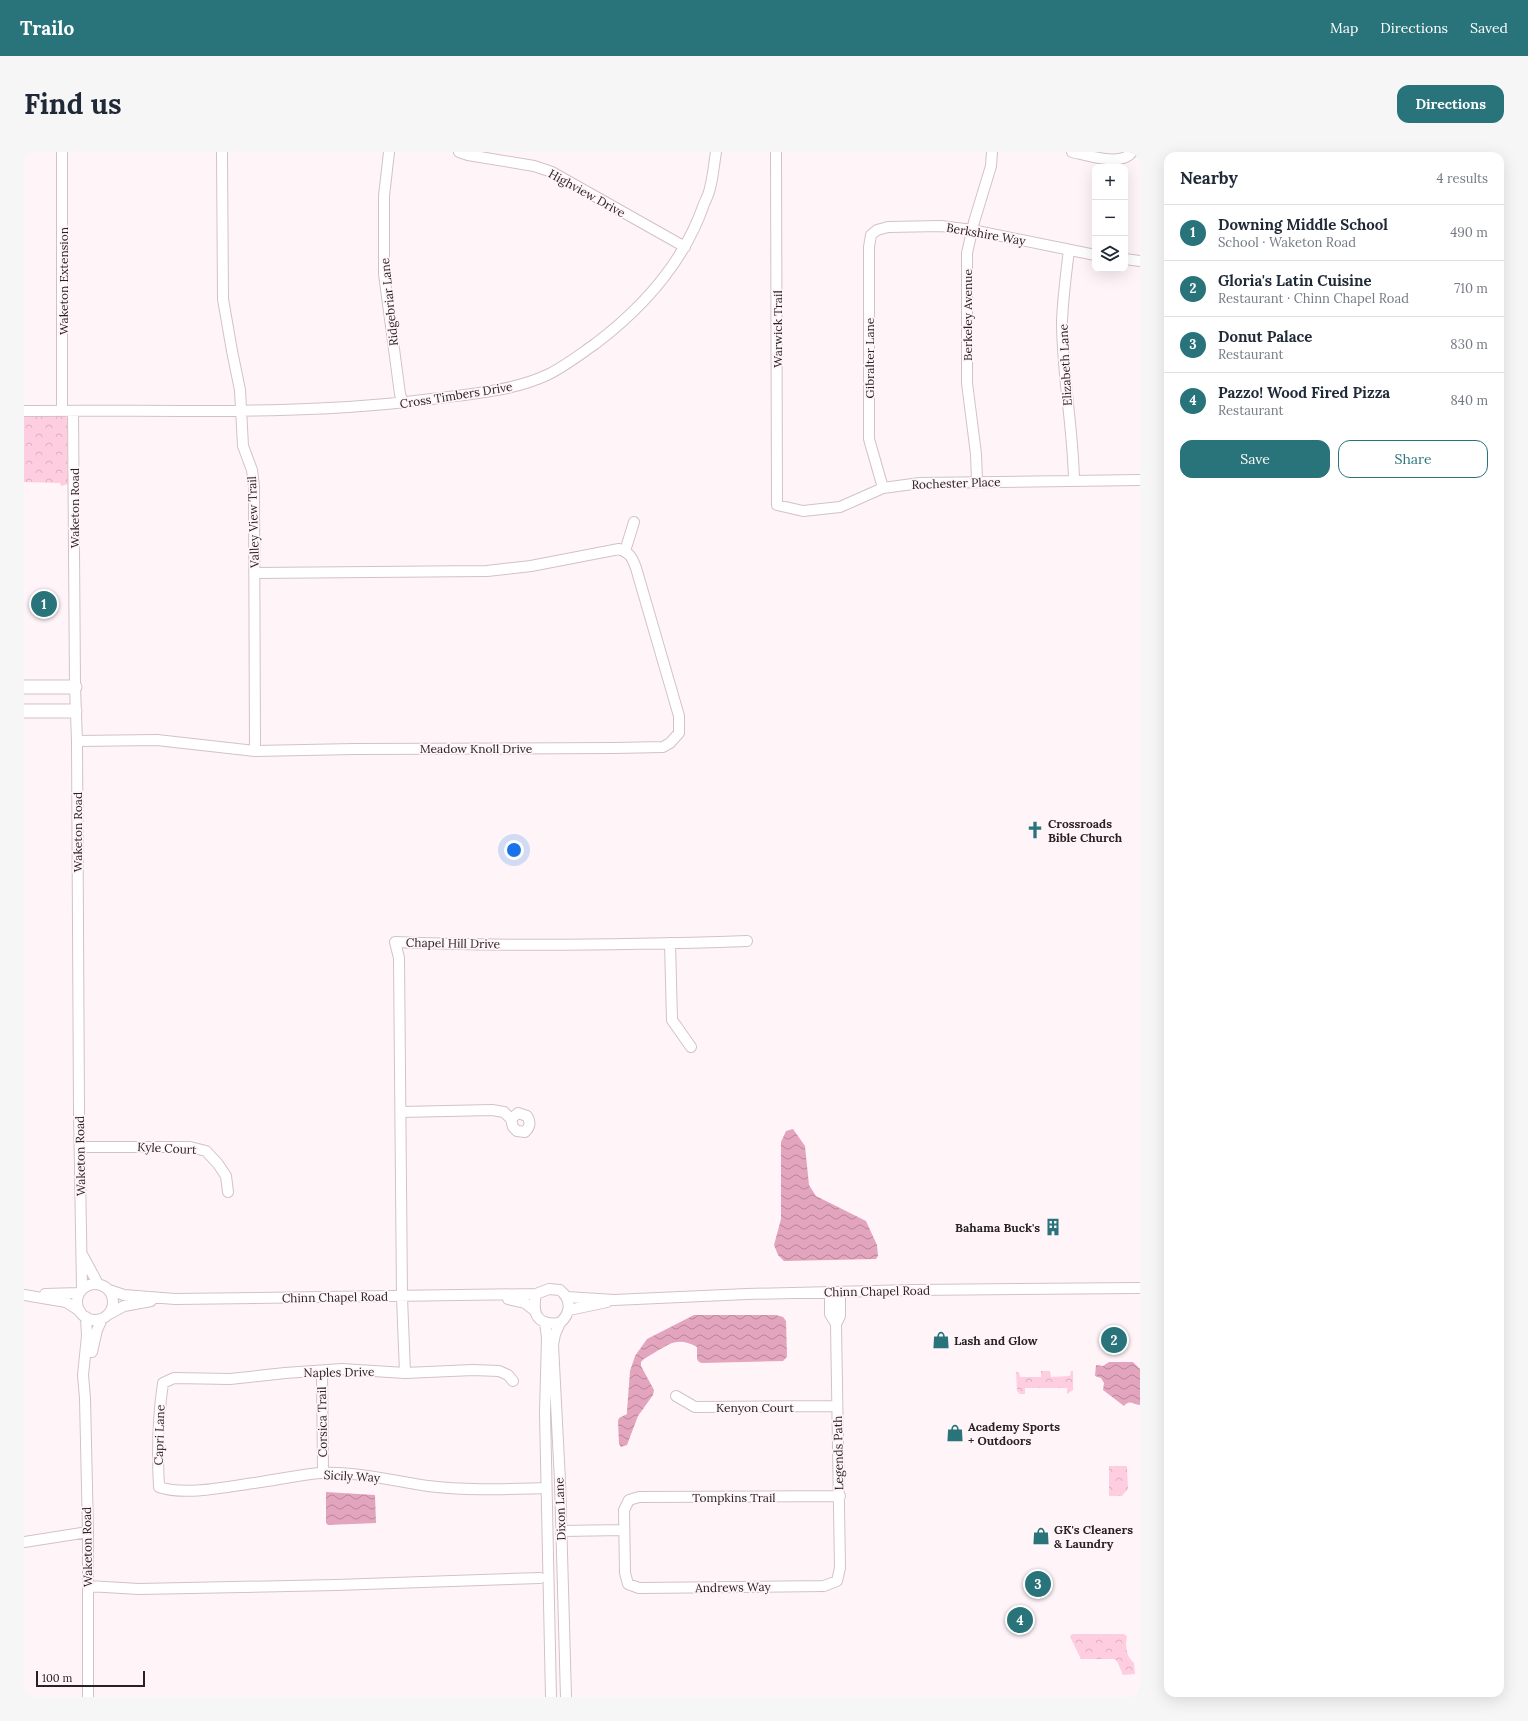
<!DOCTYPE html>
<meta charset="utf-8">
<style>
body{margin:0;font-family:Lora,serif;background:#f6f6f7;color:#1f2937}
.controls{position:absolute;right:12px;top:12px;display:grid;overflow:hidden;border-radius:8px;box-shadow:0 4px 16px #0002}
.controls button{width:36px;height:36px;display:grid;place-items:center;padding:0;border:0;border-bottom:1px solid #e0e1e3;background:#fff;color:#1f2937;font:20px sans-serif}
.scale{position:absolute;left:12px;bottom:10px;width:109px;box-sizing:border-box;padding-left:4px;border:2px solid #282224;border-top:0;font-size:11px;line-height:14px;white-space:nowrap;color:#282224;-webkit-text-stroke:3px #fff5f8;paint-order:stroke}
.you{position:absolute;left:490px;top:698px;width:14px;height:14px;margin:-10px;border:3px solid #fff;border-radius:50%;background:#1a73e8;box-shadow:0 0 0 6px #1a73e833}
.badge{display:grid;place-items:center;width:26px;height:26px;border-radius:50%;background:#29737a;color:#fff;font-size:13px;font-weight:700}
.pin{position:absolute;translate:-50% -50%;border:2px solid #fff;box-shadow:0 1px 4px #0006}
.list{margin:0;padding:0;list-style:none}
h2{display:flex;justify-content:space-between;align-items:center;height:52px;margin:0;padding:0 16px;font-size:17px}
h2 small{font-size:13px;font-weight:400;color:#747a83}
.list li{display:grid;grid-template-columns:26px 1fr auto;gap:12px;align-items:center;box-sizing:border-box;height:56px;padding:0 16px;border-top:1px solid #e0e1e3}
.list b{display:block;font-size:15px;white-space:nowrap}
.list p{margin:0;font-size:13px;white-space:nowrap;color:#747a83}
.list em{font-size:13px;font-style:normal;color:#747a83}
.actions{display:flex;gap:8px;padding:12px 16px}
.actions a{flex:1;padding:9px 0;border:1px solid #29737a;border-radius:12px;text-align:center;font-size:14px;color:#29737a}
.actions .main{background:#29737a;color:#fff}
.icon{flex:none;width:22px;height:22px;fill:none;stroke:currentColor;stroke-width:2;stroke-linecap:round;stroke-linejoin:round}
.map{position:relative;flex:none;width:1116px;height:1545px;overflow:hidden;border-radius:12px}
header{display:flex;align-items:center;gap:24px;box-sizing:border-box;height:56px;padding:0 20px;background:#29737a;color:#fff}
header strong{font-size:19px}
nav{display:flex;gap:22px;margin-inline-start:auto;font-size:14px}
.intro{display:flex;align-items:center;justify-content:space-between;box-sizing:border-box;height:96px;padding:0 24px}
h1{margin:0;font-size:28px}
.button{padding:10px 18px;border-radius:12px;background:#29737a;color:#fff;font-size:14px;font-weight:700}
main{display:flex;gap:24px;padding:0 24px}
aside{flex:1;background:#fff;border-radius:12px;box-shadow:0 4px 16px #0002}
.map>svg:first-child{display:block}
.forest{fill:url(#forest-crowns)}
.water{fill:url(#water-waves)}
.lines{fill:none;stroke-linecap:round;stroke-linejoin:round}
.minor-casing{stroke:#d2c2c8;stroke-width:12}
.major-casing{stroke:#d2c2c8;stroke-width:15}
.minor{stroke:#fff;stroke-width:10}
.major{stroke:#fff;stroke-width:13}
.labels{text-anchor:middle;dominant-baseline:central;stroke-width:3.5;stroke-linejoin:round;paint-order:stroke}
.street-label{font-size:12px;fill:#282224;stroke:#fff5f8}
.poi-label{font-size:12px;font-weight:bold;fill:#282224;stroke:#fff5f8;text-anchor:start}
</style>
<header>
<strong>Trailo</strong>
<nav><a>Map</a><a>Directions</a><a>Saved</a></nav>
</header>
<div class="intro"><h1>Find us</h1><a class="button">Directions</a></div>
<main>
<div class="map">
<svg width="1116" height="1545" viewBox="0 0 1116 1545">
<defs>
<pattern id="forest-crowns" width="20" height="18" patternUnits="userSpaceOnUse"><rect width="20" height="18" fill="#ffcde0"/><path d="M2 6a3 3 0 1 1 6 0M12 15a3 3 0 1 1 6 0" fill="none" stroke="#dbb0c0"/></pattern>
<pattern id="water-waves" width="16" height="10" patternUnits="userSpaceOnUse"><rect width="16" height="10" fill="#e3a4bd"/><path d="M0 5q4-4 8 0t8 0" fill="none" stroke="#b88599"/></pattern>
</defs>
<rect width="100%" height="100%" fill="#fff5f8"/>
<path class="forest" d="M0 262 39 263 43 266 44 332 37 334 36 331 0 330Z
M1017 1219H1026L1027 1225 1046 1224 1047 1219H1049V1238L1043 1242V1236H1001V1242H996L993 1239 992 1220H995L996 1225H1017Z
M1085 1314H1103L1104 1337 1098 1344H1085Z
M1048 1482H1100L1103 1484C1101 1494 1102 1504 1110 1511L1111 1522 1099 1523 1093 1509 1090 1507H1057L1046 1485Z"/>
<path class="water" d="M769 977 781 994 785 1033 792 1044 842 1069 853 1093 854 1104 852 1107 760 1109 754 1103 750 1093 757 1067V990L762 979Z
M670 1163H752L759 1165 762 1169 763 1205 759 1209 678 1211 675 1210 673 1207V1195C654 1185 647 1191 630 1201 625 1204 620 1206 617 1210V1214L630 1238 629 1243 614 1264 603 1293 597 1295 595 1292 594 1269 595 1266 603 1262V1259L606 1219 611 1204 623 1187Z
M1085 1210H1109L1116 1217V1253C1109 1253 1106 1247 1100 1254L1079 1238 1080 1231 1077 1226 1071 1224 1072 1213 1079 1214Z
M302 1340 351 1343 352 1371 304 1373 302 1371Z"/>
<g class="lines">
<g class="minor-casing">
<path id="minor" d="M198 0 199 147 208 199 216 238 219 294 228 318 230 334 231 599
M365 0 360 44V122L376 242 379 251
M435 0 444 3 510 14 528 20 661 95
M752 0 753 353 779 359 816 355 859 336 896 331 1116 328
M1048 0C1062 3 1098 15 1108 0
M1045 98C1042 122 1039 145 1038 169 1038 222 1049 275 1050 328
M1101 107 1116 109
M38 258V0
M0 259C138 257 277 265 415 246 449 242 491 238 523 223 540 215 555 203 571 192 620 155 660 110 680 52 682 47 685 42 686 36 689 25 690 12 692 0
M49 259 51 535 53 589 55 960 58 1137
M953 329 952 302 943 231V101L950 70 967 14 968 0
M859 336 845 287V95L847 83 853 78 864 75 917 74 948 78 1071 103
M601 399 610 370
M53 589 133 588 231 599 330 597 590 596 639 595 646 591 655 581V564L612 416C608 405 606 401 595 397L507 414 463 419 231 421
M646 791 648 868 667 895
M377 960 468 958 480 960 487 967
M494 961 503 964C507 970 506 975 501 980L493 979 489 975 487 967Z
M56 995H166L182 999 194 1012 202 1024 204 1040
M59 1104 74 1132
M53 1150a18 18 0 1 1 36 0a18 18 0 1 1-36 0Z
M525 1137 536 1138C548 1148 547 1161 536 1171 513 1174 508 1162 512 1142Z
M85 1138 100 1143 151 1147 512 1142
M806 1140V1162L812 1172 816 1416 813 1429 800 1434 615 1436 604 1432 601 1421 600 1358 605 1348 615 1345 816 1344
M21 1142 55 1141
M0 1143 42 1150 56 1159
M543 1145 590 1148 723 1142 890 1138 1116 1136
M484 1147 501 1151 510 1158
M545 1158 583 1150
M85 1162 100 1154 127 1149
M62 1165 63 1184 59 1223 61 1246 64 1380V1545
M521 1170 523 1186 521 1261 527 1545
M536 1171 531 1182 529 1193 536 1329 542 1545
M812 1172 816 1164V1140
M68 1200 73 1178 78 1167
M298 1219 299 1321
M381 1221 378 1145 375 806 371 790C488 795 605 793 723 789
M489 1229 484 1223 475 1219 449 1218 381 1221 318 1217 261 1221 206 1227 150 1226 139 1231C134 1265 133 1300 135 1335 161 1344 202 1335 230 1331 252 1328 274 1323 296 1321 333 1319 368 1329 404 1334 443 1339 483 1337 522 1336
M652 1244 671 1255 813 1254
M537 1379 600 1378
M0 1390 64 1380
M64 1434 115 1437 312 1433 516 1426"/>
</g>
<g class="major-casing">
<path id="major" d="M0 535H51
M0 559H51"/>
</g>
<use href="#minor" class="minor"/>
<use href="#major" class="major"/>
</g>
<defs>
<g id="church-bare" transform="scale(1.38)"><path d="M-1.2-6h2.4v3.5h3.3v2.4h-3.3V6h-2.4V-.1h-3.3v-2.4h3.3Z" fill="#29737a" stroke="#fff5f8" stroke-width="2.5" paint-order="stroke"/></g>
<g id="building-bare" transform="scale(1.38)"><path d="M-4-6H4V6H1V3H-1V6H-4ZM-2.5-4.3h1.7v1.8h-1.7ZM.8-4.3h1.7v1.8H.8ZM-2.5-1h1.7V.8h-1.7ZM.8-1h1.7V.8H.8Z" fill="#29737a" stroke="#fff5f8" stroke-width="2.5" paint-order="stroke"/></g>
<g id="shop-bare" transform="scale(1.38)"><path d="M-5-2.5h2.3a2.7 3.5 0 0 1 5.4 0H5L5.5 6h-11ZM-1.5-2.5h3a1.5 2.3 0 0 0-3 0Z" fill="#29737a" stroke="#fff5f8" stroke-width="2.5" paint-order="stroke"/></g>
</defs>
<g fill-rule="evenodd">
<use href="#church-bare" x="1011" y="678"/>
<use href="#building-bare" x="1029" y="1075"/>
<use href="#shop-bare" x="917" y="1188"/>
<use href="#shop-bare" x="931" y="1281"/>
<use href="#shop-bare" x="1017" y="1384"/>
</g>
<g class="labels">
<g class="street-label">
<text transform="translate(563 41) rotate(29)">Highview Drive</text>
<text transform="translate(962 82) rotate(10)">Berkshire Way</text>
<text transform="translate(39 129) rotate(-90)">Waketon Extension</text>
<text transform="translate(365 150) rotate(-96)">Ridgebriar Lane</text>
<text transform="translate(943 163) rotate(-90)">Berkeley Avenue</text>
<text transform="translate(753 177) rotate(-90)">Warwick Trail</text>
<text transform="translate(845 206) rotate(-90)">Gibralter Lane</text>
<text transform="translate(1041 213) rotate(-93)">Elizabeth Lane</text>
<text transform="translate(432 243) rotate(-9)">Cross Timbers Drive</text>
<text transform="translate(932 331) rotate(-2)">Rochester Place</text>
<text transform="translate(50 356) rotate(-90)">Waketon Road</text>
<text transform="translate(229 370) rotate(-92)">Valley View Trail</text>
<text x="452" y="596">Meadow Knoll Drive</text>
<text transform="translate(53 680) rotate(-90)">Waketon Road</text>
<text transform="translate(429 791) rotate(1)">Chapel Hill Drive</text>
<text transform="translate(143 996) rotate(3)">Kyle Court</text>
<text transform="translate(56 1004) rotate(-91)">Waketon Road</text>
<text transform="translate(853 1139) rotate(-1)">Chinn Chapel Road</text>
<text transform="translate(311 1145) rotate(-1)">Chinn Chapel Road</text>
<text transform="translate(315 1220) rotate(-1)">Naples Drive</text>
<text x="731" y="1255">Kenyon Court</text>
<text transform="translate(298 1270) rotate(-91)">Corsica Trail</text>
<text transform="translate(135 1283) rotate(-88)">Capri Lane</text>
<text transform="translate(814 1301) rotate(-91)">Legends Path</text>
<text transform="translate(328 1324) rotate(3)">Sicily Way</text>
<text x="710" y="1345">Tompkins Trail</text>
<text transform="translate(536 1357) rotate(-92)">Dixon Lane</text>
<text transform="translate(63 1395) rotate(-91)">Waketon Road</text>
<text transform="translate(709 1435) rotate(-1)">Andrews Way</text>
</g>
<g class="poi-label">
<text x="1024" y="671">Crossroads<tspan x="1024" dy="14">Bible Church</tspan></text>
<text x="1016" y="1075" text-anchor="end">Bahama Buck's</text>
<text x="930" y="1188">Lash and Glow</text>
<text x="944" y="1274">Academy Sports<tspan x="944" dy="14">+ Outdoors</tspan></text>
<text x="1030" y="1377">GK's Cleaners<tspan x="1030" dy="14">&amp; Laundry</tspan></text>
</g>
</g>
</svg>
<div class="controls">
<button>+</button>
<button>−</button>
<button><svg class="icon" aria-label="layers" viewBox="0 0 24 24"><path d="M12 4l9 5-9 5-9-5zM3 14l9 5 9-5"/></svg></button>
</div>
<div class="scale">100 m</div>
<div class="you"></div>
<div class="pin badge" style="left:20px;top:452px">1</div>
<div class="pin badge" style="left:1090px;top:1188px">2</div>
<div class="pin badge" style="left:1014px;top:1432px">3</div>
<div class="pin badge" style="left:996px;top:1468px">4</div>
</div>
<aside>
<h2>Nearby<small>4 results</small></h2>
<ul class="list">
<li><span class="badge">1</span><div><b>Downing Middle School</b><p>School · Waketon Road</p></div><em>490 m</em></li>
<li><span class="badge">2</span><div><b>Gloria's Latin Cuisine</b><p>Restaurant · Chinn Chapel Road</p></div><em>710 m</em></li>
<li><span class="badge">3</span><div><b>Donut Palace</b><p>Restaurant</p></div><em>830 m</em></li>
<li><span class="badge">4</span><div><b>Pazzo! Wood Fired Pizza</b><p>Restaurant</p></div><em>840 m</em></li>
</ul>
<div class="actions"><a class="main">Save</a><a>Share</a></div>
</aside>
</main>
